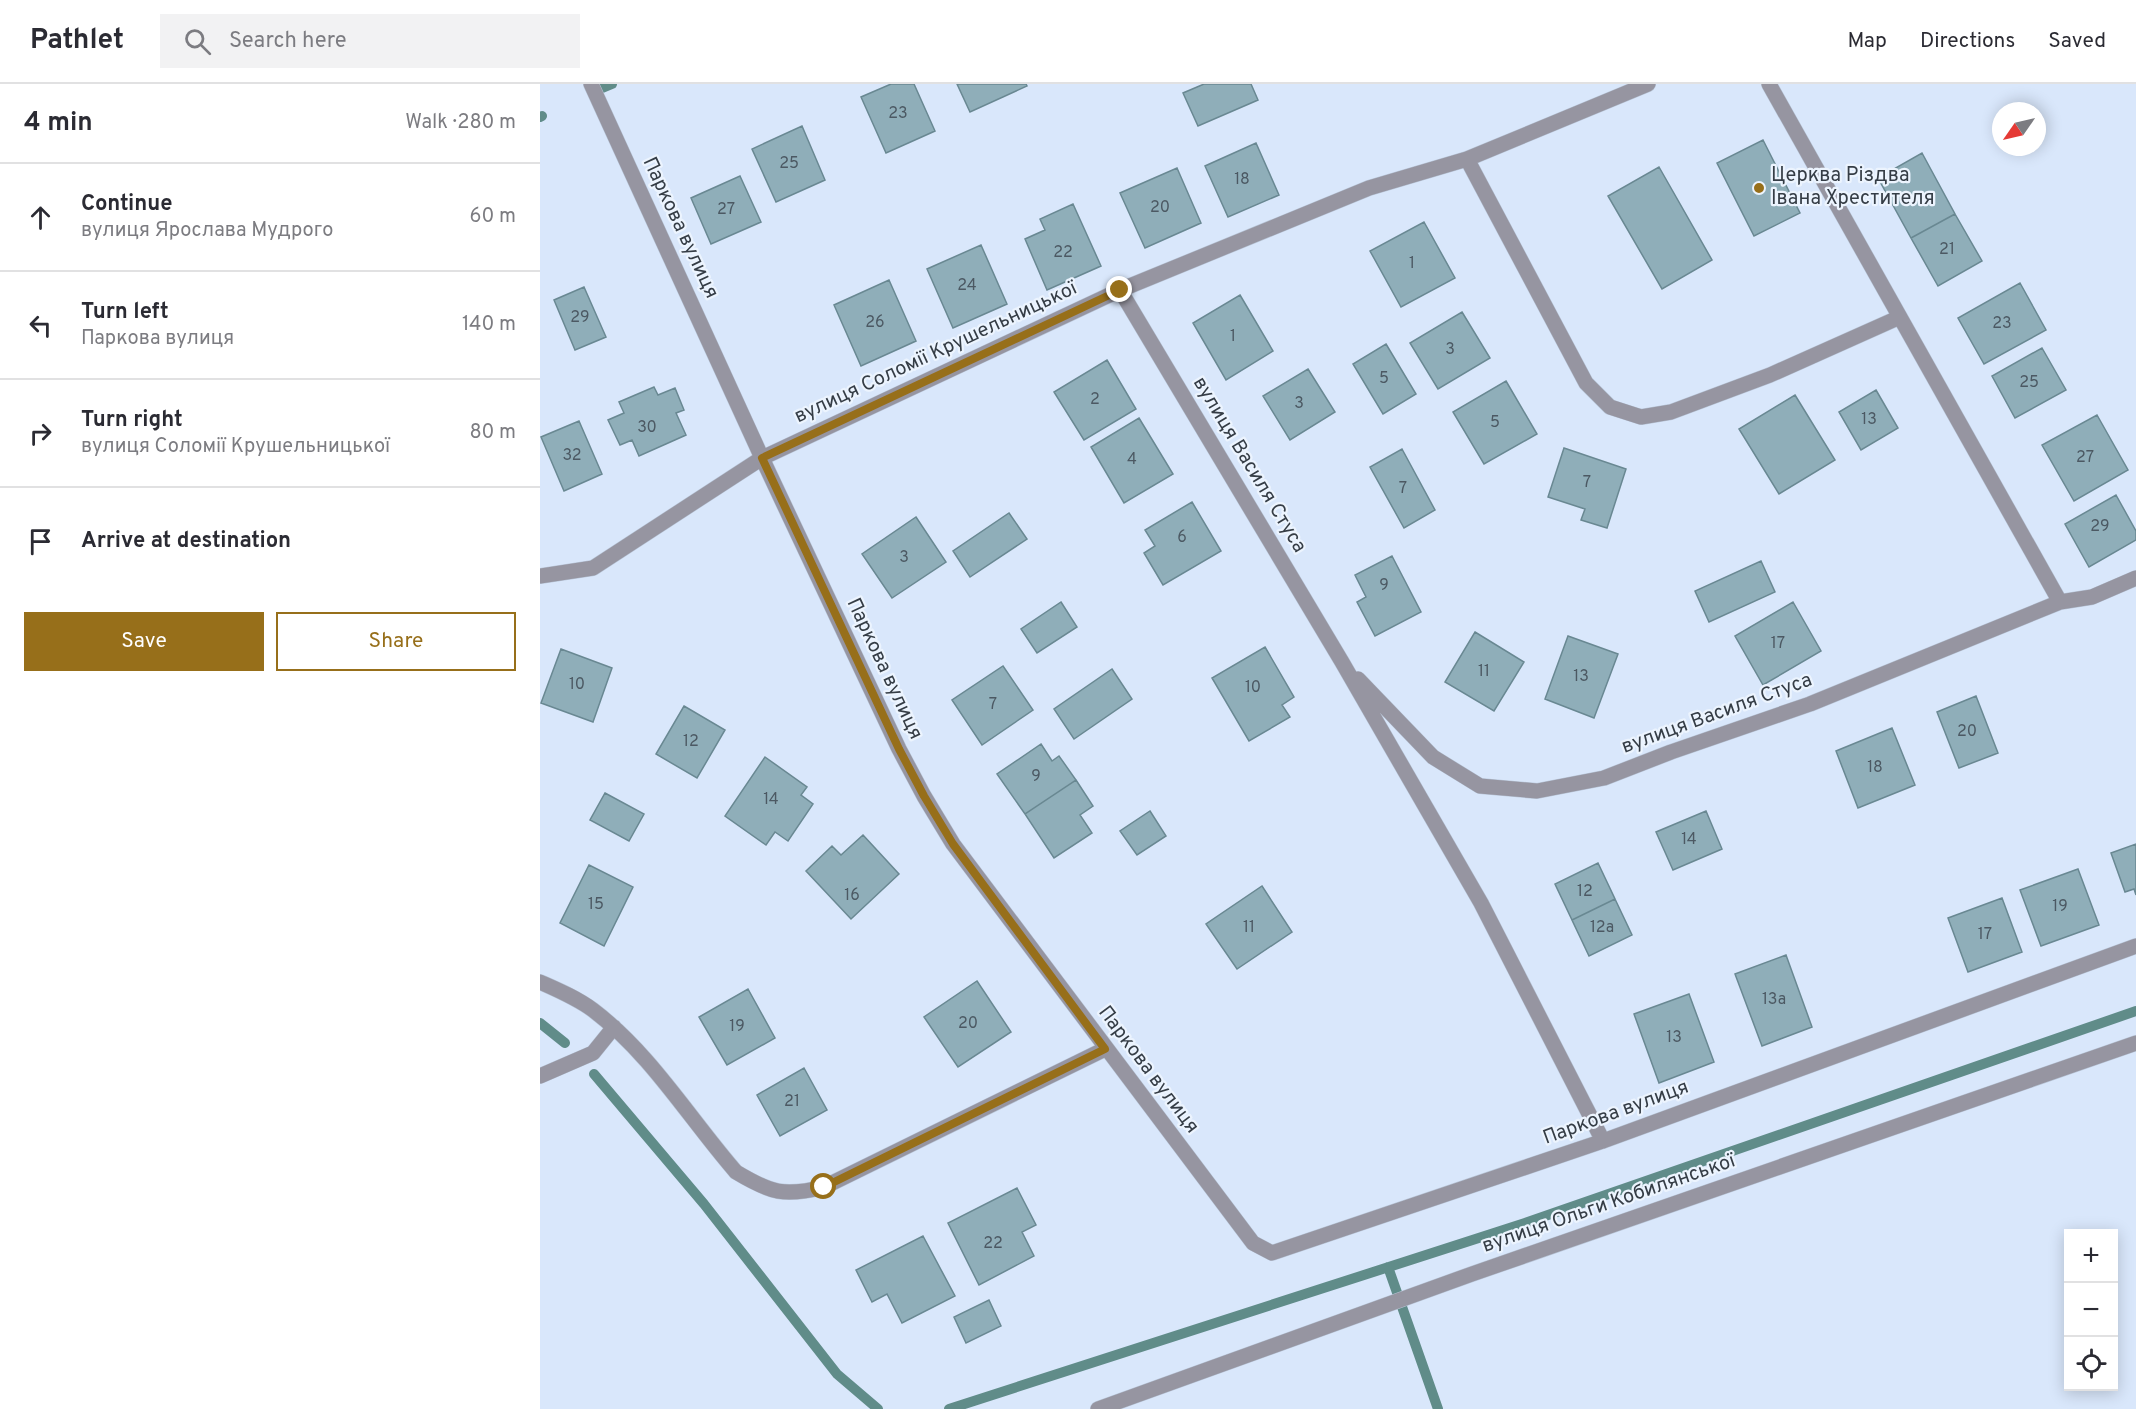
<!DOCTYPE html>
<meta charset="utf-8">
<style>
body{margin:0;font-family:Overpass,sans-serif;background:#f2f2f3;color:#2b2b33}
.controls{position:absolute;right:18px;bottom:18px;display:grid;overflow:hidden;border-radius:0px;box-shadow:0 3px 15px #0003}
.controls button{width:54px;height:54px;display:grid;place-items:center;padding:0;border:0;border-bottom:2px solid #e1e1e2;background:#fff;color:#2b2b33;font:30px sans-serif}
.compass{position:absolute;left:1452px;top:18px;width:54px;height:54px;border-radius:50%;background:#fff;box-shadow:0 3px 15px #0003;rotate:236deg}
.stop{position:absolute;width:18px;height:18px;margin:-14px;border:4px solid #976f1a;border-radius:50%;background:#fff}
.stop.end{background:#976f1a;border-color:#fff;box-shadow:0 2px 6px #0008}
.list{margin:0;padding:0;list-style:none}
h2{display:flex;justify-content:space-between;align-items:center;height:78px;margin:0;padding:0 24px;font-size:26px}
h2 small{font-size:20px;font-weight:400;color:#7c7c81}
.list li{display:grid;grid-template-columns:39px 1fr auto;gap:18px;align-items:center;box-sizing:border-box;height:108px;padding:0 24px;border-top:2px solid #e1e1e2}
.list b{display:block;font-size:22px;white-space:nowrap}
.list p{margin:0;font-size:20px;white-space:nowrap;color:#7c7c81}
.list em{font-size:20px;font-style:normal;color:#7c7c81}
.actions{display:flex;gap:12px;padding:18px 24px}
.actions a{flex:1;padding:14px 0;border:2px solid #976f1a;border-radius:0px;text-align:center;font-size:21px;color:#976f1a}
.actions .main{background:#976f1a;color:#fff}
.icon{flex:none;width:33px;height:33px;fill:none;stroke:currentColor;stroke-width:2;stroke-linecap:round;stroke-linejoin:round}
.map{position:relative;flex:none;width:1596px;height:1325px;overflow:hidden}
header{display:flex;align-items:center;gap:36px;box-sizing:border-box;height:84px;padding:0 30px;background:#fff;border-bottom:2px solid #e1e1e2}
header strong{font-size:28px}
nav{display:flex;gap:33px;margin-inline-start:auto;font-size:21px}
.search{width:420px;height:54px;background:#f2f2f3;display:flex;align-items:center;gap:15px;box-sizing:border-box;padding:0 21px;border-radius:0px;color:#7c7c81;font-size:22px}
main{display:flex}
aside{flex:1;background:#fff}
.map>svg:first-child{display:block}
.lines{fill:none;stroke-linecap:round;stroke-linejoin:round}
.stream{stroke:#608c89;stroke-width:10}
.building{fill:#8faeb9;stroke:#698892;stroke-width:1.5}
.minor-casing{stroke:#b8c5d7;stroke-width:16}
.minor{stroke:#9695a1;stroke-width:15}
.route{stroke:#976f1a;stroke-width:8}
.poi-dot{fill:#976f1a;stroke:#ecf4fe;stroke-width:2}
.labels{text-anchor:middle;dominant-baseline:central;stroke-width:4.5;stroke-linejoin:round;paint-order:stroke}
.number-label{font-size:16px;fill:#4c5963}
.poi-label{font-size:20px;fill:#353d46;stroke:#ecf4fe;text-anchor:start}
.street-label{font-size:20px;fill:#353d46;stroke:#ecf4fe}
</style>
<header>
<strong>Pathlet</strong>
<div class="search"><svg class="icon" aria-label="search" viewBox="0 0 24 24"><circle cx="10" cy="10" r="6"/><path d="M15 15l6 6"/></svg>Search here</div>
<nav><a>Map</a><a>Directions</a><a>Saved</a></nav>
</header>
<main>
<aside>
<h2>4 min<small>Walk · 280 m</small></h2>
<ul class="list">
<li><svg class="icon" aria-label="ahead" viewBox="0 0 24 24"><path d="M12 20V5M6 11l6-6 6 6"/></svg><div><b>Continue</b><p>вулиця Ярослава Мудрого</p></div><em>60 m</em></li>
<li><svg class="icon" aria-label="left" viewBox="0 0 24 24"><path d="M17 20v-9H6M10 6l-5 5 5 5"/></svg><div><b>Turn left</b><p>Паркова вулиця</p></div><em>140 m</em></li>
<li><svg class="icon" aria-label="right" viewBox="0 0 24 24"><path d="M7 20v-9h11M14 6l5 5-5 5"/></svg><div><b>Turn right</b><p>вулиця Соломії Крушельницької</p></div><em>80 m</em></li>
<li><svg class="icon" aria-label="arrive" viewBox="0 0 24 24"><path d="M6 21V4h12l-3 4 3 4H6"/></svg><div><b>Arrive at destination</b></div></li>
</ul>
<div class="actions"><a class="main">Save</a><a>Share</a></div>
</aside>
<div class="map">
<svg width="1596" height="1325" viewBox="0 0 1596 1325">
<rect width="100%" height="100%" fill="#d9e7fb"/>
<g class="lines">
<path class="stream" d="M60 5 72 0
M0 33 2 32
M0 939 25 959
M54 990 164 1120 297 1290 338 1325
M848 1183 898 1325
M409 1325 985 1139 1596 927"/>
</g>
<path class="building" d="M351 0H374L395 47 346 69 321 13Z
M417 0H486L487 2 430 28Z
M664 0H711L718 16 658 42 643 9Z
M262 42 285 96 236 118 212 65Z
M1223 56 1260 129 1214 152 1177 79Z
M716 59 739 111 688 133 665 82Z
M1382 69 1415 130 1371 154 1338 94Z
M1119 83 1172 176 1122 205 1068 112Z
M637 84 661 139 605 164 580 109Z
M200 92 221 138 171 160 151 114Z
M533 120 561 182 507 206 485 155 505 146 500 135Z
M1415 130 1442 177 1398 202 1371 154Z
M884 138 915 194 861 223 830 167Z
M441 161 467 220 413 244 387 185Z
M349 196 376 257 321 282 294 221Z
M1480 199 1506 246 1444 280 1418 234Z
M44 203 66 253 35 266 14 216Z
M700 211 733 267 686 296 653 239Z
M922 228 950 274 898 305 870 259Z
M846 260 876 310 843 330 813 280Z
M1502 264 1526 306 1475 334 1452 292Z
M567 276 596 325 544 356 514 308Z
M768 285 795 328 750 356 723 312Z
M966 297 997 350 944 380 913 328Z
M114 303 118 311 135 304 144 326 136 329 146 351 99 372 92 356 80 361 68 336 84 329 79 318Z
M1336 306 1358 344 1321 366 1299 328Z
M1255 311 1295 376 1239 410 1199 345Z
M1557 331 1588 386 1534 417 1502 361Z
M599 334 633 390 584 419 551 363Z
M39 337 62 390 24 407 1 353Z
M1024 364 1086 385 1067 444 1041 436 1045 425 1008 413Z
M862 365 895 426 864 444 830 383Z
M1576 411 1596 447V456L1549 483 1525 440Z
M652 418 681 467 623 501 604 469 615 462 605 446Z
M469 429 487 455 430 493 413 467Z
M376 433 406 478 352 514 322 470Z
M852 472 881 528 835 552 817 518 826 513 815 491Z
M1221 477 1235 508 1169 538 1155 507Z
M521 518 537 543 497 569 481 545Z
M1253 518 1281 567 1223 601 1195 552Z
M935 548 984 578 954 627 905 598Z
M1028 552 1078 570 1054 634 1005 615Z
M725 563 754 613 742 621 750 633 709 657 672 594Z
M21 565 72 584 53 638 1 619Z
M463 582 493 626 442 661 412 616Z
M572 585 592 615 534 655 514 625Z
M1436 612 1458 669 1419 684 1397 628Z
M144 622 185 646 157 694 116 670Z
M1352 644 1375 701 1318 724 1296 667Z
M501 660 512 677 519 672 536 696 485 730 457 690Z
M225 673 267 703 261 711 273 720 248 757 235 748 226 761 185 732Z
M536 696 553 722 540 731 552 749 514 774 485 730Z
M65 709 104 730 89 757 50 736Z
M610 727 626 752 597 771 580 747Z
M1166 727 1182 765 1133 786 1116 748Z
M323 751 359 790 311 835 266 787 292 762 301 771Z
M1596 760V811L1594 805 1585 808 1571 769Z
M1058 779 1075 815 1032 836 1015 800Z
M49 781 93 803 64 862 20 839Z
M1538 785 1559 841 1501 862 1480 806Z
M722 802 752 848 697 885 666 840Z
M1462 814 1482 868 1428 888 1408 834Z
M1075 815 1092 851 1049 872 1032 836Z
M1246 871 1272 943 1222 962 1195 890Z
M437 897 471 948 418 983 384 933Z
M208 905 235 954 187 981 159 933Z
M1149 910 1174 978 1119 999 1094 930Z
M264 984 287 1026 240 1052 217 1011Z
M477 1104 496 1141 482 1148 494 1172 439 1201 408 1139Z
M383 1152 415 1212 362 1239 347 1210 332 1218 316 1186Z
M449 1216 461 1242 426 1259 414 1233Z"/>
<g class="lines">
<g class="minor-casing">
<path id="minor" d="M51 0 222 374 359 665 384 712 413 760 713 1159 732 1169 1063 1057 1596 862
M1229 0 1520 518
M927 75 1046 299 1070 323 1101 333 1131 328 1230 291 1360 233
M580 206 802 578 941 819 1063 1057
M0 492 53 484 222 374 580 206 829 104 927 75 1108 0
M818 595 893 673 940 702 997 707 1064 694 1131 668 1270 620 1520 518 1552 513 1596 494
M0 898C18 906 37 914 53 926 111 970 149 1034 196 1088 231 1109 244 1113 284 1103L565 965
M0 992 53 969 74 943
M558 1325 932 1190 1596 959"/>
</g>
<use href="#minor" class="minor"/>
</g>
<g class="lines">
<path class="route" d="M284 1103 565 965 413 760 384 712 359 665 222 374 580 206"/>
</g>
<circle class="poi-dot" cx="1219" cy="104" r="6"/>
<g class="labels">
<g class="number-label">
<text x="358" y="30">23</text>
<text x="249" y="80">25</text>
<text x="702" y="96">18</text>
<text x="620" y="124">20</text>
<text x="186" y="126">27</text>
<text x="1407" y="166">21</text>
<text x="523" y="169">22</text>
<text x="872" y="180">1</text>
<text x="427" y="202">24</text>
<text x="40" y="234">29</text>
<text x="335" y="239">26</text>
<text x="1462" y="240">23</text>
<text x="693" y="253">1</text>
<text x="910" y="266">3</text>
<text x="844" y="295">5</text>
<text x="1489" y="299">25</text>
<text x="555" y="316">2</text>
<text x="759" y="320">3</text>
<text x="1329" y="336">13</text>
<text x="955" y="339">5</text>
<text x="107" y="344">30</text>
<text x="32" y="372">32</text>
<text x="1545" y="374">27</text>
<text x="592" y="376">4</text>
<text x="1047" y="399">7</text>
<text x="863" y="405">7</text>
<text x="1560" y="443">29</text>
<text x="642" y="454">6</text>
<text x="364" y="474">3</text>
<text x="844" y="502">9</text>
<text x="1238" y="560">17</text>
<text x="944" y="588">11</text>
<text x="1041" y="593">13</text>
<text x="37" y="601">10</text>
<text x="713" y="604">10</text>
<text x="453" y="621">7</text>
<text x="1427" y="648">20</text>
<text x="151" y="658">12</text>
<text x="1335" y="684">18</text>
<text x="496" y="693">9</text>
<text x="231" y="716">14</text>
<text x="1149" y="756">14</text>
<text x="1045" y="808">12</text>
<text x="312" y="812">16</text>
<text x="56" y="821">15</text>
<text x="1520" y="823">19</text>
<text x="709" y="844">11</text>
<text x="1062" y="844">12а</text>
<text x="1445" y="851">17</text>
<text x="1234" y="916">13а</text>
<text x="428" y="940">20</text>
<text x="197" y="943">19</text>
<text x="1134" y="954">13</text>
<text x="252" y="1018">21</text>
<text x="453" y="1160">22</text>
</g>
<g class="poi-label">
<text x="1231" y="92">Церква Різдва<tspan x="1231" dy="23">Івана Хрестителя</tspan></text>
</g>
<g class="street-label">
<text transform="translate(140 144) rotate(65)">Паркова вулиця</text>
<text transform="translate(396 269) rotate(-25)">вулиця Соломії Крушельницької</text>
<text transform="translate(709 381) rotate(59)">вулиця Василя Стуса</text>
<text transform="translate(344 585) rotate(65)">Паркова вулиця</text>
<text transform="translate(1177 630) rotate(-20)">вулиця Василя Стуса</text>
<text transform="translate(608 986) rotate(53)">Паркова вулиця</text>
<text transform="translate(1076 1029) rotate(-20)">Паркова вулиця</text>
<text transform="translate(1069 1120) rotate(-19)">вулиця Ольги Кобилянської</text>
</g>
</g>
</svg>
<div class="controls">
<button>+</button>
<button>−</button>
<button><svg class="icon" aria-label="locate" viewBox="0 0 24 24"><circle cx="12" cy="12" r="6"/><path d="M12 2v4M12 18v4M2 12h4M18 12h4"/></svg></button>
</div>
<svg class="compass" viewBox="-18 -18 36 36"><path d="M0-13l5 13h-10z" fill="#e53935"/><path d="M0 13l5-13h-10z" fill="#7c7c81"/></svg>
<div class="stop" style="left:284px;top:1103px"></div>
<div class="stop end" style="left:580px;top:206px"></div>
</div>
</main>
